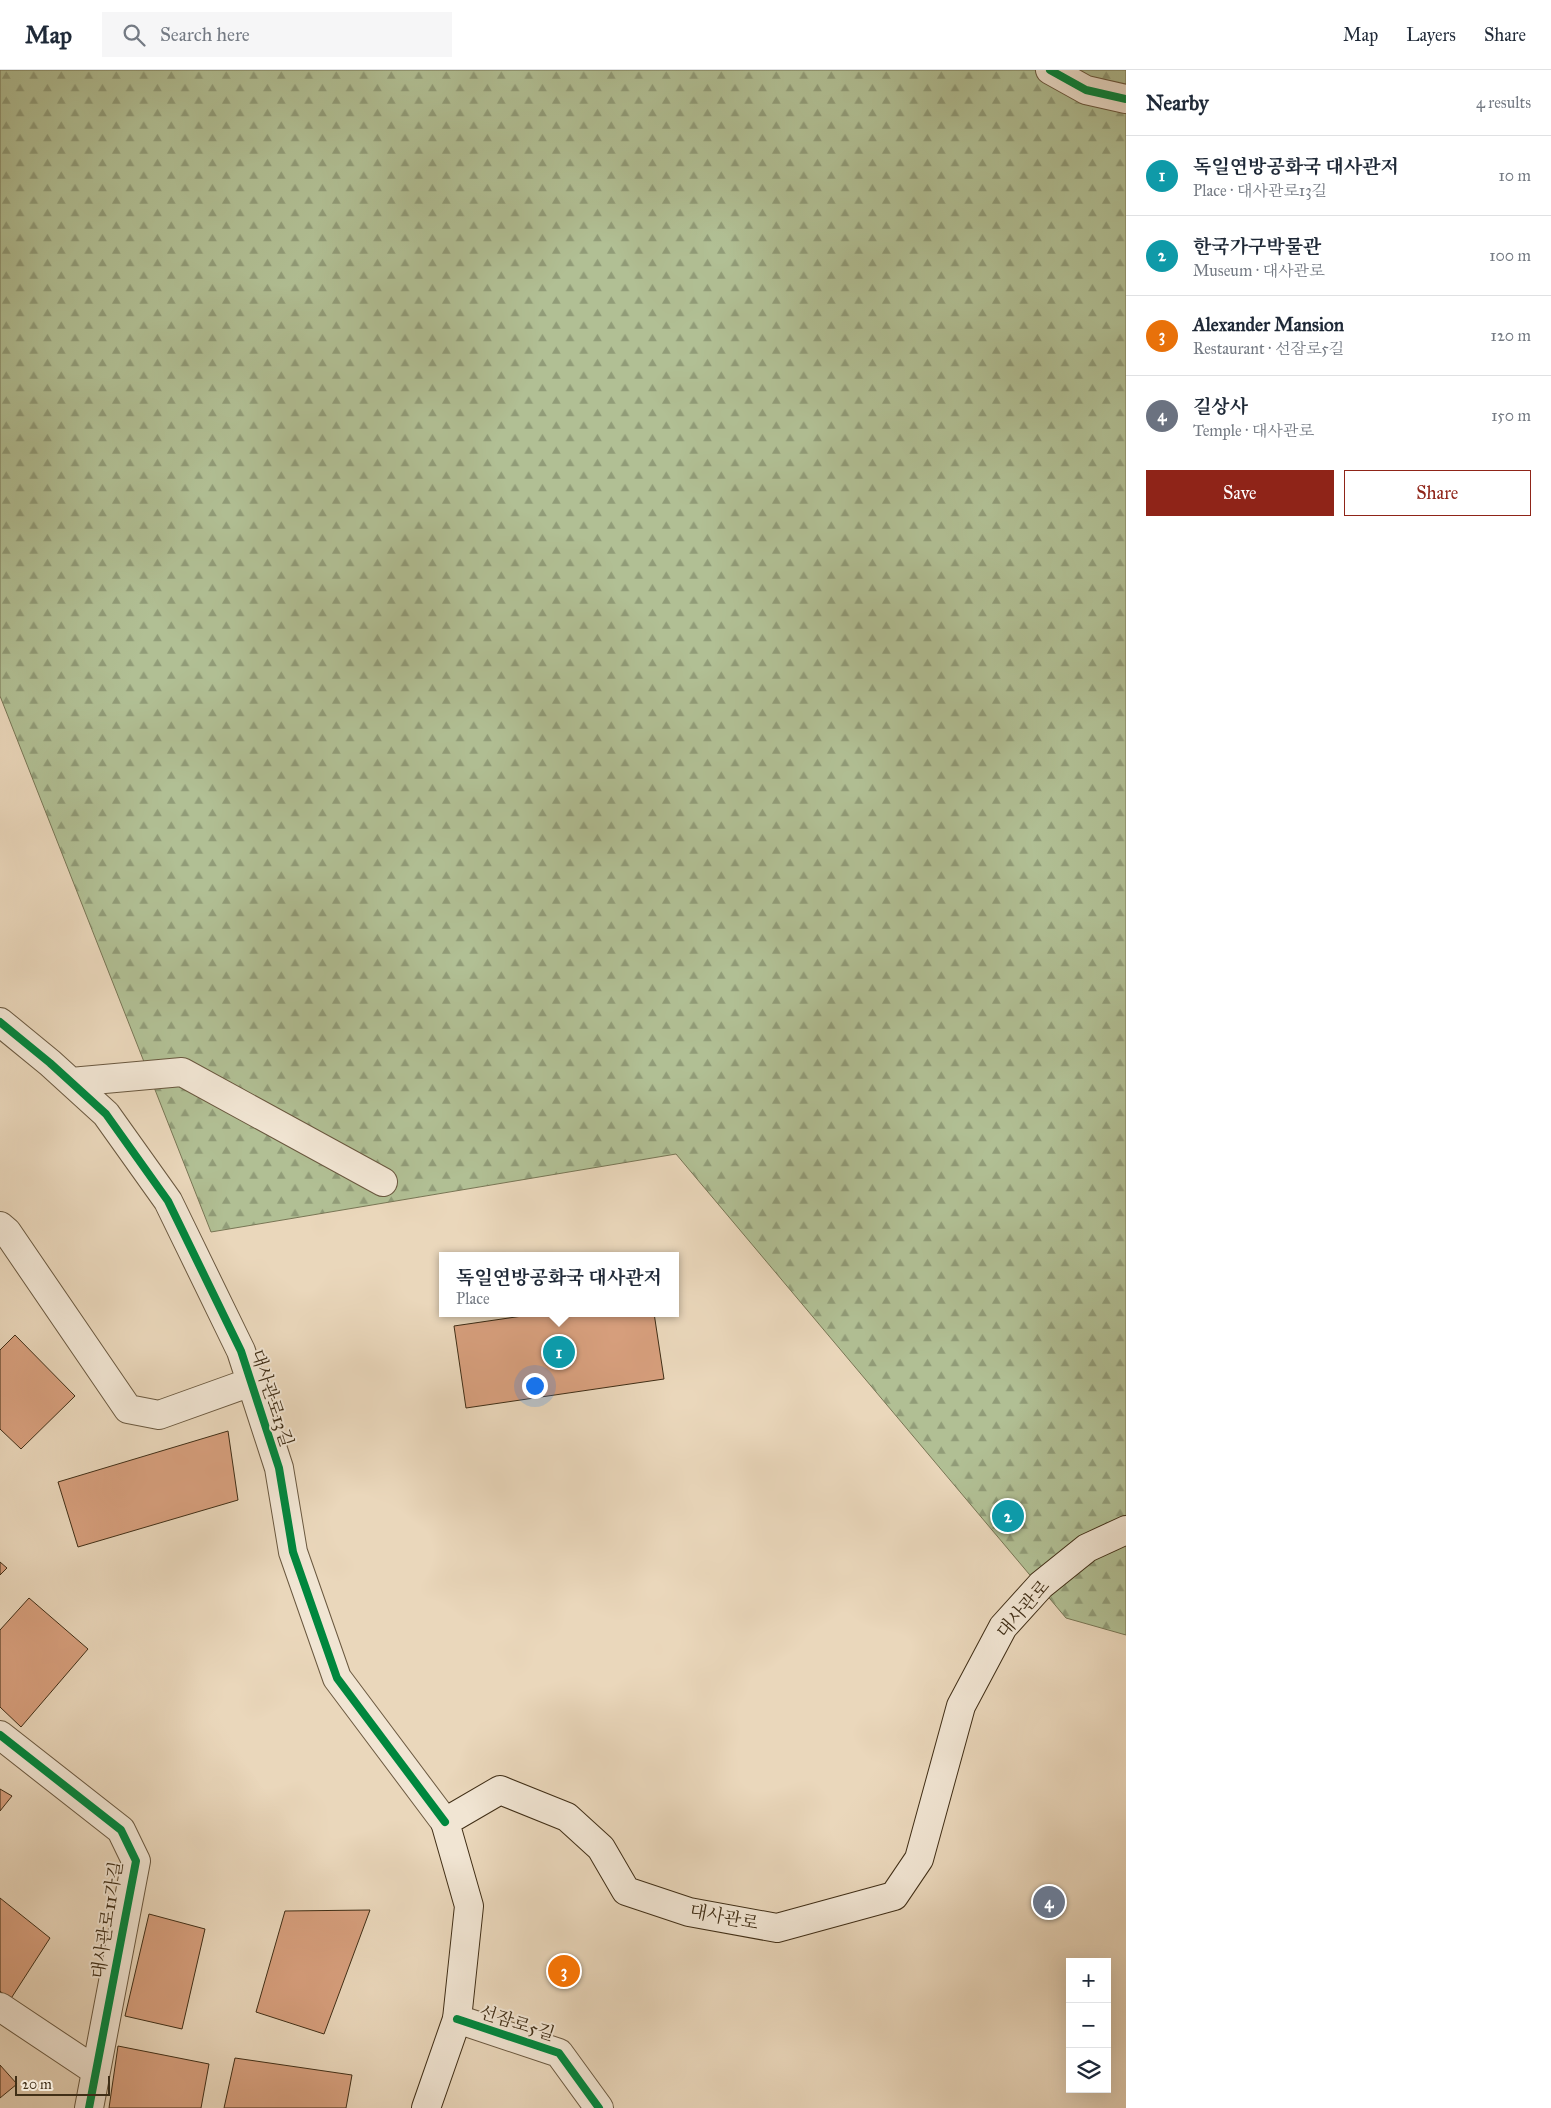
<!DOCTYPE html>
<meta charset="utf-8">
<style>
body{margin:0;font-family:"IM FELL Great Primer","Noto Serif KR",serif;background:#f6f6f7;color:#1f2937}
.controls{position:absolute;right:15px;bottom:15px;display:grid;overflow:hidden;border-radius:0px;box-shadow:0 5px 20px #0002}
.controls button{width:45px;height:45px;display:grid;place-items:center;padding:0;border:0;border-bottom:1px solid #e0e1e3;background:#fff;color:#1f2937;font:25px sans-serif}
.scale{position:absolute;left:15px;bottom:12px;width:95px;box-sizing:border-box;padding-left:5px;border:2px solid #402e16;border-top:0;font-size:14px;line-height:18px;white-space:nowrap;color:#402e16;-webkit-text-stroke:4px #f1e5d3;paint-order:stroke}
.you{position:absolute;left:534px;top:1315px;width:18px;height:18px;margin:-12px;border:4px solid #fff;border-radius:50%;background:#1a73e8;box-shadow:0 0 0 8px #1a73e833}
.badge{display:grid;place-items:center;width:32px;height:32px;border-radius:50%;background:#8f2418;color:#fff;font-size:16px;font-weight:700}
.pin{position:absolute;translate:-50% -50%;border:2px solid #fff;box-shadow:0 1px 5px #0006}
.popup{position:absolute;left:439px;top:1182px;width:240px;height:65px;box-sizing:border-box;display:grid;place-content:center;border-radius:0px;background:#fff;filter:drop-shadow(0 1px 4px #0005);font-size:16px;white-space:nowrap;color:#747a83}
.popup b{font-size:19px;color:#1f2937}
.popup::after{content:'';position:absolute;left:50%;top:100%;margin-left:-10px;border:10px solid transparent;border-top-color:#fff}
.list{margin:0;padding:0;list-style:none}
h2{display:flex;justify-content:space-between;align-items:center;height:65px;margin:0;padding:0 20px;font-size:21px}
h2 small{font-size:16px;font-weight:400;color:#747a83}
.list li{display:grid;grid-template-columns:32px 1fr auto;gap:15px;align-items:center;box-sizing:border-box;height:80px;padding:0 20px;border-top:1px solid #e0e1e3}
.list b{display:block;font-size:19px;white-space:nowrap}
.list p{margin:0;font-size:16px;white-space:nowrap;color:#747a83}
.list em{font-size:16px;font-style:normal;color:#747a83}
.actions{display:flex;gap:10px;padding:15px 20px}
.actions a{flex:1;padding:11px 0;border:1px solid #8f2418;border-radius:0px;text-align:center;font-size:18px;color:#8f2418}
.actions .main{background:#8f2418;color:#fff}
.icon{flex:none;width:28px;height:28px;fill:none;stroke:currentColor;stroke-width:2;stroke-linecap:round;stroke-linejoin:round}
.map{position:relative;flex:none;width:1126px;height:2038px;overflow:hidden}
header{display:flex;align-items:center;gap:30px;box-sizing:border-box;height:70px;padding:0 25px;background:#fff;border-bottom:1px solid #e0e1e3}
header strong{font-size:24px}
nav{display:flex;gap:28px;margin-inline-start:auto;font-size:18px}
.search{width:350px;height:45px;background:#f6f6f7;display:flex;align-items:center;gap:12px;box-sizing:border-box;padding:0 18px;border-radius:0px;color:#747a83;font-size:19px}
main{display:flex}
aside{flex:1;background:#fff}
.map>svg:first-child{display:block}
.forest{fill:url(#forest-firs);stroke:#787655}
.building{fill:#d79f7d;stroke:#402e16}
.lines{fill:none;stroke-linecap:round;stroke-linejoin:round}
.minor-casing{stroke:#6a583f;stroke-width:30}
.tertiary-casing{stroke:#6a583f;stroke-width:30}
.secondary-casing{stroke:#402e16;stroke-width:30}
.minor{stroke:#f1e5d3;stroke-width:28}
.tertiary{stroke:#f1e5d3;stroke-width:28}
.secondary{stroke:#f1e5d3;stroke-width:28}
.cycleway-casing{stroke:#f1e5d3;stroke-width:11}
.cycleway{stroke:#00873e;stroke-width:8}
.labels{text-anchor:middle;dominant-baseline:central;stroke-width:4;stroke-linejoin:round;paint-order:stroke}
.street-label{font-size:18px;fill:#402e16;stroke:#f1e5d3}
</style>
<header>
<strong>Map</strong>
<div class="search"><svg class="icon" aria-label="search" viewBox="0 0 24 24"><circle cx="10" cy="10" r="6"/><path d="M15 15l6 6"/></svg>Search here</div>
<nav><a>Map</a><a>Layers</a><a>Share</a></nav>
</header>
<main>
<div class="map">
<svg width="1126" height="2038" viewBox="0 0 1126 2038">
<defs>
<pattern id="forest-firs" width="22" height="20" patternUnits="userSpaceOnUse" patternTransform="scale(1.25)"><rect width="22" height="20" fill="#b1bf94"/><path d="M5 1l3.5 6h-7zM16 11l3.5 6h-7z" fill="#919c78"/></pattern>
</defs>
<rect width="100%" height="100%" fill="#ead7bb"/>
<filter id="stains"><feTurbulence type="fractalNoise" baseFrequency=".004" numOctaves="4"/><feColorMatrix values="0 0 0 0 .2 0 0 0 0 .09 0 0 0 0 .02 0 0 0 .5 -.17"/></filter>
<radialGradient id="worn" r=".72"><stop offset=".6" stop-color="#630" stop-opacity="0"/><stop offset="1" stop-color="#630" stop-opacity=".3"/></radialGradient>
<path class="forest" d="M0 0H1126V1565L1066 1548 676 1084 211 1162 0 626Z"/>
<path class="building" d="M543 1243H654L664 1309 466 1338 454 1256Z
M15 1265 75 1326 21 1379 0 1359V1280Z
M228 1361 238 1430 78 1477 58 1412Z
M0 1492 7 1498 0 1505Z
M29 1528 88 1579 21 1657 0 1637V1560Z
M0 1719 12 1726 0 1741Z
M0 1828 50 1868 10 1930 0 1921Z
M370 1840 324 1964 256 1942 285 1841Z
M149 1844 205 1859 182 1959 125 1946Z
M118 1976 209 1994 201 2038H109Z
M235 1988 352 2005 346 2038H224Z
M0 1995 17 2014 0 2028Z"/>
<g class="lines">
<g class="minor-casing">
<path id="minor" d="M0 952 50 993 106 1044 168 1131 241 1281 279 1398 293 1482 337 1608 445 1752
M71 1012 182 1002 383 1112
M0 1156 7 1162 128 1339 159 1345 251 1312
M0 1665 121 1760 136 1791 89 2038
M0 1937 96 2001"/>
</g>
<g class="tertiary-casing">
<path id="tertiary" d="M1050 0 1086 20 1126 29
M457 1949 559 1983 599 2038"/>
</g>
<g class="secondary-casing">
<path id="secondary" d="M426 2038 457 1949 469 1836 445 1752 500 1720 567 1747 601 1778 626 1821 689 1842 777 1858 894 1826 919 1789 961 1636 1003 1557 1041 1515 1087 1478 1126 1460"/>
</g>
<use href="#minor" class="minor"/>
<use href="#tertiary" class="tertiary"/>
<use href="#secondary" class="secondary"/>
<g class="cycleway-casing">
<path id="cycleway" d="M1050 0 1086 20 1126 29
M0 952 50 993 106 1044 168 1131 241 1281 279 1398 293 1482 337 1608 445 1752
M0 1665 121 1760 136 1791 89 2038
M457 1949 559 1983 599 2038"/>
</g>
<use href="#cycleway" class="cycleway"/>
</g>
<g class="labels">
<g class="street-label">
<text transform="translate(272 1328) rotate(72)">대사관로13길</text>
<text transform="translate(1023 1539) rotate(-49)">대사관로</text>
<text transform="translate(724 1847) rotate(11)">대사관로</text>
<text transform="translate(107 1850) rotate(-81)">대사관로11가길</text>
<text transform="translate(517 1953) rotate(18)">선잠로5길</text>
</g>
</g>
<rect width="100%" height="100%" filter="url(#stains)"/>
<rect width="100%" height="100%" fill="url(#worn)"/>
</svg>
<div class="controls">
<button>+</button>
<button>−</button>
<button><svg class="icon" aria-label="layers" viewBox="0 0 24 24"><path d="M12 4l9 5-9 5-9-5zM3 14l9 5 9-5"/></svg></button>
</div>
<div class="scale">20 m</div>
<div class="you"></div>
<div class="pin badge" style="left:559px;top:1282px;background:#0f9aa8">1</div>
<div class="popup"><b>독일연방공화국 대사관저</b>Place</div>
<div class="pin badge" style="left:1008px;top:1446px;background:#0f9aa8">2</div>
<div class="pin badge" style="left:564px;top:1901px;background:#e8710a">3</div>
<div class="pin badge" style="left:1049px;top:1832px;background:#6b7280">4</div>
</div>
<aside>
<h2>Nearby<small>4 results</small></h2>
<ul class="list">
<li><span class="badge" style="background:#0f9aa8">1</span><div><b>독일연방공화국 대사관저</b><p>Place · 대사관로13길</p></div><em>10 m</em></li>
<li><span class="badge" style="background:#0f9aa8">2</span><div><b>한국가구박물관</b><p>Museum · 대사관로</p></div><em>100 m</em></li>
<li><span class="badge" style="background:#e8710a">3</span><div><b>Alexander Mansion</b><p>Restaurant · 선잠로5길</p></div><em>120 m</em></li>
<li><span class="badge" style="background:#6b7280">4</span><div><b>길상사</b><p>Temple · 대사관로</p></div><em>150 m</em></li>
</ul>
<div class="actions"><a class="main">Save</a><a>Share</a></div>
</aside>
</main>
